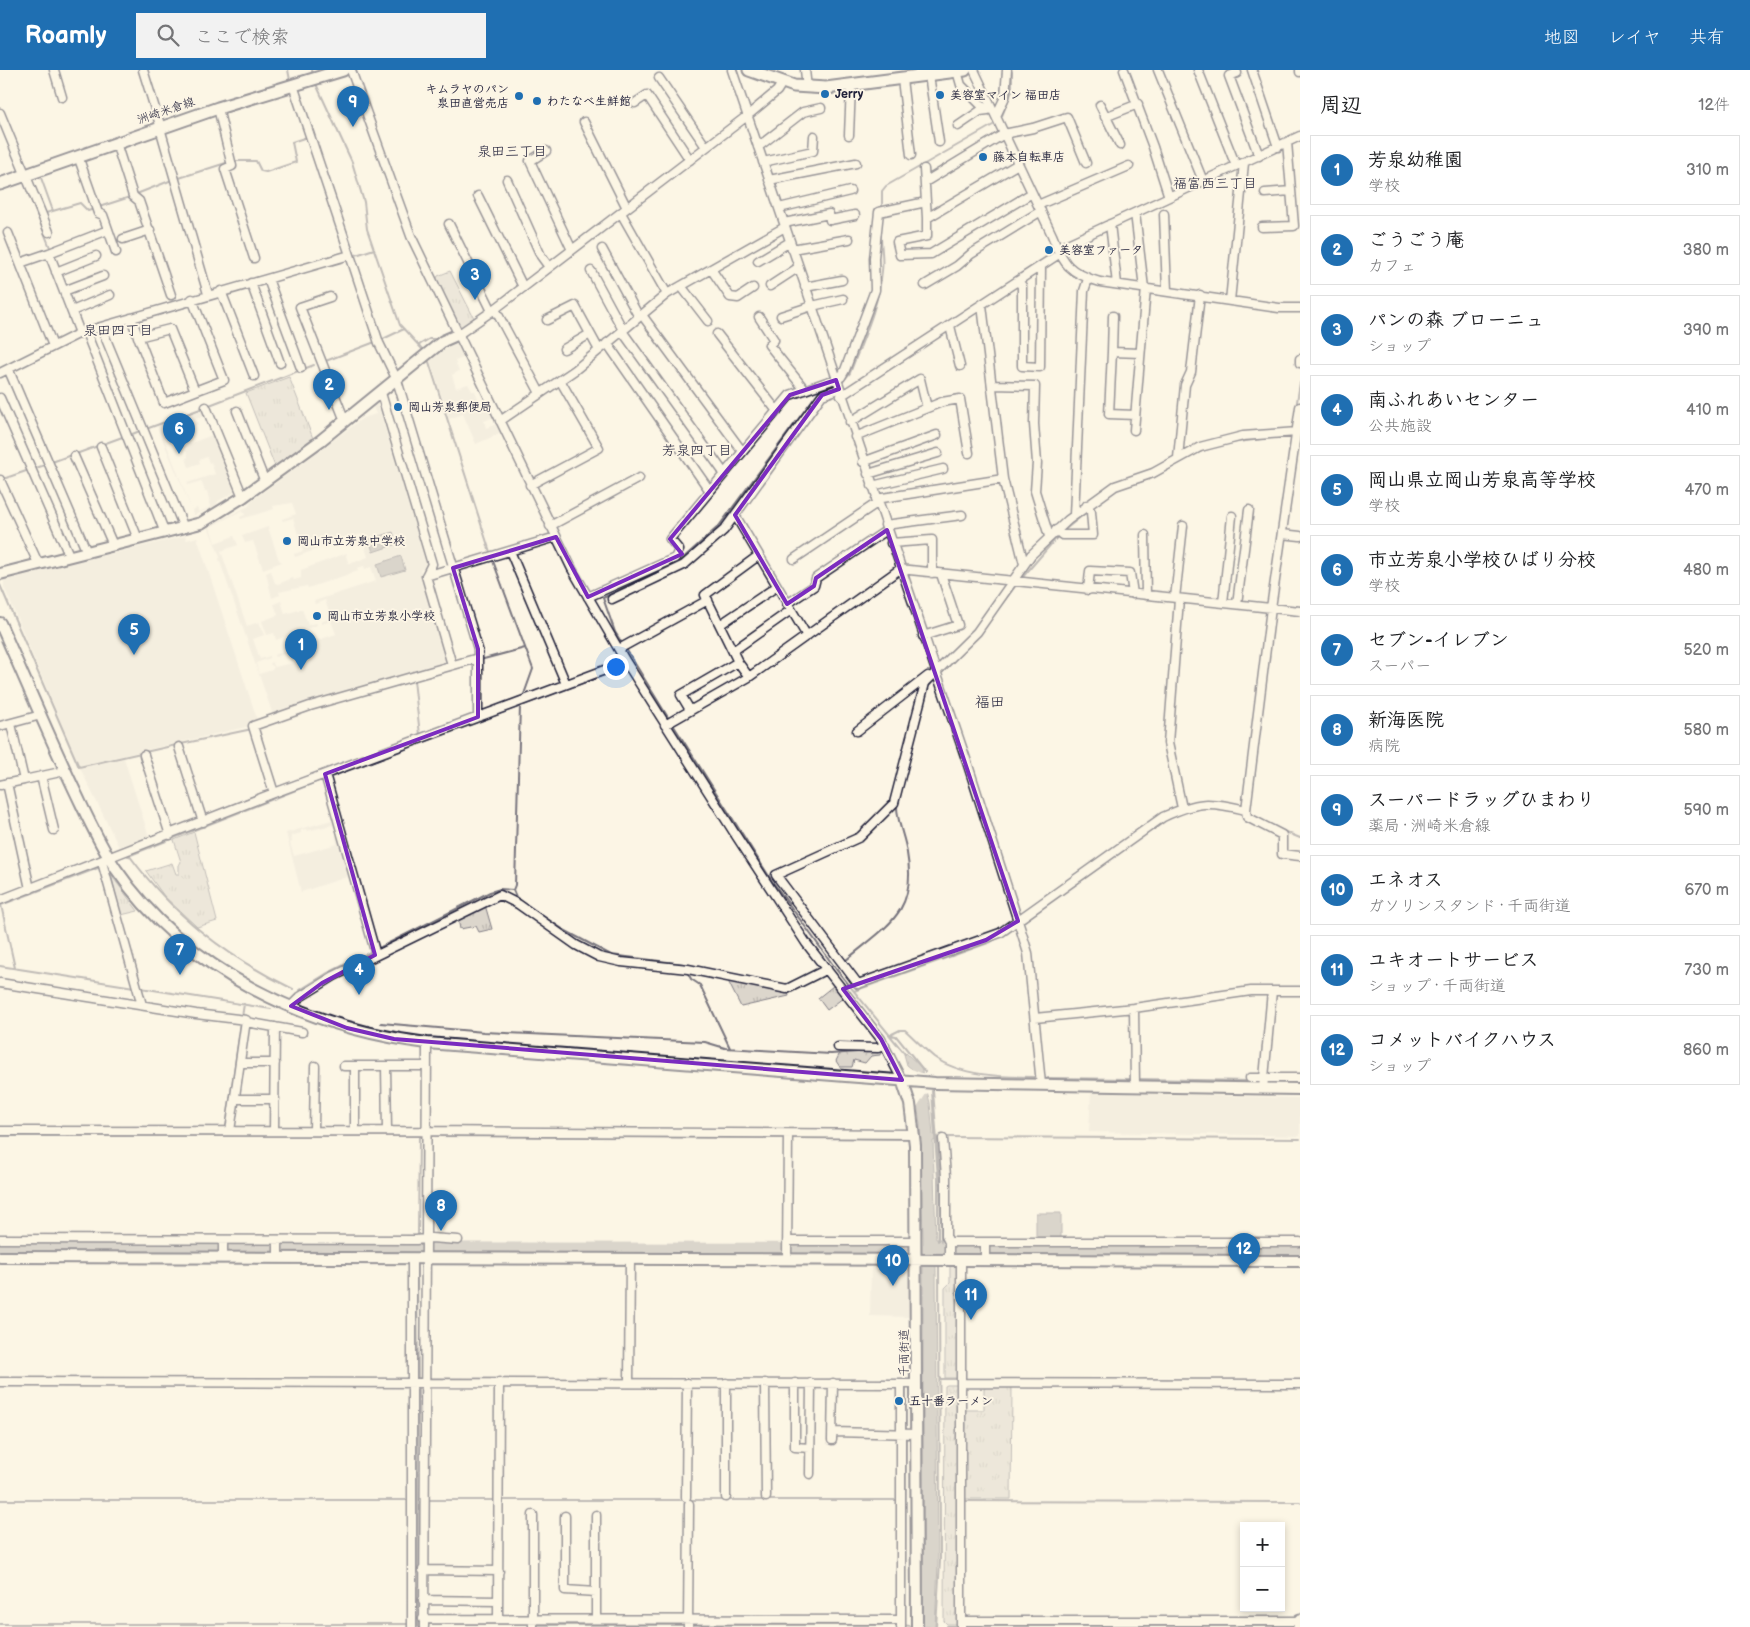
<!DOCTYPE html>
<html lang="ja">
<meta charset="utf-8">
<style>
body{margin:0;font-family:"Balsamiq Sans","Klee One",sans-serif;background:#f2f2f2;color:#202124}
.controls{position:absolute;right:15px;bottom:15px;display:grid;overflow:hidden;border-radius:0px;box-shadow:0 2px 8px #0003}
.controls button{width:45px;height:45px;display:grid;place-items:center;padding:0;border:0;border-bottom:1px solid #e0e0e0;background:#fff;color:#202124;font:25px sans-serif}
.you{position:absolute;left:615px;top:596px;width:18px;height:18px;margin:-12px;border:4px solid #fff;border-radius:50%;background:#1a73e8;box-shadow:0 0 0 8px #1a73e833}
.badge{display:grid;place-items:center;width:32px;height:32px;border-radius:50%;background:#1f6fb2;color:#fff;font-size:16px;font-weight:700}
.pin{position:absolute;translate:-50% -41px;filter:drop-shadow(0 1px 2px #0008)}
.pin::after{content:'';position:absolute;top:26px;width:18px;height:15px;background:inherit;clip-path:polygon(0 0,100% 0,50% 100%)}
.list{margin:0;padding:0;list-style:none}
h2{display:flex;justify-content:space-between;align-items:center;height:65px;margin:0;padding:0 20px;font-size:21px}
h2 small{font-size:16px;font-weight:400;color:#757577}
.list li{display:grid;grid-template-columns:32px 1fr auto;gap:15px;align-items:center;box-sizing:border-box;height:70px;margin:0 10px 10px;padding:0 10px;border:1px solid #e0e0e0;border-radius:0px}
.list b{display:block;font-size:19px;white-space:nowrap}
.list p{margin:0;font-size:16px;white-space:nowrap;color:#757577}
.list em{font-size:16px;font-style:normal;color:#757577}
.icon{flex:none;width:28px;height:28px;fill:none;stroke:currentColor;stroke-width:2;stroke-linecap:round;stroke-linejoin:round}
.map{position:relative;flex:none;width:1300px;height:1557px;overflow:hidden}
header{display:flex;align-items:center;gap:30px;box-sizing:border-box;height:70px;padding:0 25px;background:#1f6fb2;color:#fff}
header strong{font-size:24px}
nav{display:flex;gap:28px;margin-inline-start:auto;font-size:18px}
.search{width:350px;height:45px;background:#f2f2f2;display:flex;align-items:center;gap:12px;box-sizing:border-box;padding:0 18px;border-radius:0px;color:#757577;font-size:19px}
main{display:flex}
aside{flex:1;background:#fff}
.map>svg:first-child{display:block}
.built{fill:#ece5d8;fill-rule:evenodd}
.grass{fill:url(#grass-tufts);stroke:#7f7c84}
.forest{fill:url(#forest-crowns);stroke:#7f7c84}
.water{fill:#b2adab;stroke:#78757e}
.pier{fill:#fcf5e5}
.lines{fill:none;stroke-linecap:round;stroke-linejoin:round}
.stream{stroke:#78757e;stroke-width:2}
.river{stroke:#b2adab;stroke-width:12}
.minor-casing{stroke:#22223b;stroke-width:11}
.tertiary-casing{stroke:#22223b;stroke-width:14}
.secondary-casing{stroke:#22223b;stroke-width:15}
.minor{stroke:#fcf5e5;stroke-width:8}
.tertiary{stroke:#fcf5e5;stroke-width:10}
.secondary{stroke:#fcf5e5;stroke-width:11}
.marked{fill:none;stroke:#7b2cbf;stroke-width:4;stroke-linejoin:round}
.poi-dot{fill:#1f6fb2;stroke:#fcf5e5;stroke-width:2}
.labels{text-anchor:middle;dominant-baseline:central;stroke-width:4;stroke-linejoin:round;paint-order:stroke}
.poi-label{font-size:12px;font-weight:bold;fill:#22223b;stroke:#fcf5e5;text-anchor:start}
.street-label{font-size:12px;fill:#22223b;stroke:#fcf5e5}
.neighbourhood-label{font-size:14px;fill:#22223b;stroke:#fcf5e5}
.quarter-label{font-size:15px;fill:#22223b;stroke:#fcf5e5}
</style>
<header>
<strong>Roamly</strong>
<div class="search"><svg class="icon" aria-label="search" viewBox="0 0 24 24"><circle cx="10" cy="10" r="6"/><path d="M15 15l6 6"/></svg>ここで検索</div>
<nav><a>地図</a><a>レイヤ</a><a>共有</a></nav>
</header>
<main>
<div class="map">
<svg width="1300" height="1557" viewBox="0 0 1300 1557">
<defs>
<pattern id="grass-tufts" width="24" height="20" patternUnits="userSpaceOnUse" patternTransform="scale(1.25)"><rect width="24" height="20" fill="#dcd6cc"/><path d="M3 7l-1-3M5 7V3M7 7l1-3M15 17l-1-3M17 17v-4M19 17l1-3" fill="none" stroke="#bcb7b0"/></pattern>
<pattern id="forest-crowns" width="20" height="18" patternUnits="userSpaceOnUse" patternTransform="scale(1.25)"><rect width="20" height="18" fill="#dcd6cc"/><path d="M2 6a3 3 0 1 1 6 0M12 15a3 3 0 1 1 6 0" fill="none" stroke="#bcb7b0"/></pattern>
</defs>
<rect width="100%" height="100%" fill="#fcf5e5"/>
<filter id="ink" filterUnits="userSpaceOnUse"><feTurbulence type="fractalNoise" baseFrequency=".02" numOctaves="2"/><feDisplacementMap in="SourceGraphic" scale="10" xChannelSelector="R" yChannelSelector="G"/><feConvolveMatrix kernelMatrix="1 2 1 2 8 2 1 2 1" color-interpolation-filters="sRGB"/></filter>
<g filter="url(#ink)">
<path class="built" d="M454 270 457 271 465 287 455 291 459 301 452 305 456 318 468 314 472 321H475L479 331 486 329 494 347 484 351 486 358 497 354 501 363 476 374 463 344 449 349 429 288Z
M378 334 427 494 426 498 420 500 426 513 447 591 273 645 219 489 220 487 208 456 249 436 251 431 363 348 376 344 373 337ZM292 433 296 444 282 449 283 451 293 448 303 481 294 484 295 487 361 464 368 487 349 494 346 486 347 483 301 500V508L294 510 293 508 278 514 275 513 271 501 266 503 272 528 280 525 279 522 307 516 308 518 358 501 357 498 364 496 365 499 371 497 376 511 314 531 315 534 325 530 331 548 321 552 322 554 331 551 336 564 274 585 275 587 303 578 307 588 293 593 289 585 292 593 275 597 272 592 270 594 274 597 272 600 259 604 256 593 270 588V586L260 589 253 569 264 565 259 552 247 556 221 481 238 475 234 466 215 473 210 457 243 440 245 445 240 447 241 449 274 439 273 436Z
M205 338 237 421 218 431 216 436 194 445 157 356ZM205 346 212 365 174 380 188 377 186 380 188 387 186 388 189 397 200 393 199 390 207 387 209 393 211 392 215 404 187 413 188 415 201 411 205 421H207L211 437 199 442 197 438 192 440 164 368 198 354 196 349Z
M268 457 279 490 282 492 263 499 253 471 245 473 242 466Z
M185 466 187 470 197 467 258 652 250 656 79 696 4 517V510L91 486 97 487Z
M281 531 285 544 302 539 308 555 316 553 317 555 276 570 274 563 267 565 262 551 278 545 274 534Z
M124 688 149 767 119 777 80 698Z
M335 749 350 806 301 822 286 763ZM332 755 338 765 335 766 337 774 294 786 290 773 292 772 291 766 301 763V760L306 759 307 761Z
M1091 1022 1300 1028V1066L1089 1062Z
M871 1194 902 1195 910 1204V1247L870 1246Z"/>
<path class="grass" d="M450 201 474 248 459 259 436 210 438 206Z
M289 307 314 371 276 399 246 323Z
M194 762 217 851 197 857 164 826 146 801 172 793 176 804H179V795L181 792 174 770Z
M111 805 138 841 121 845Z
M485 835 492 859 479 862 476 856 460 859 458 849Z
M728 911 788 922 789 926 741 937Z
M833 916 843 928 827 940 818 928Z
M950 1195H959L958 1308H945V1218L950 1213Z
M947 1315H958L957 1554H947L944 1551 945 1316Z
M984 1316H1012L1011 1429H964L965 1340H984Z"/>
<path class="forest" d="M878 979 881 981 880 985 871 986 865 993 854 990 852 997H840L836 991 841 981Z"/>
<path class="water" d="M393 462 397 474 373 482 369 469Z
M401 486 405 500 381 507 377 494Z
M906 983 921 997 930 1033 933 1065 941 1069 933 1071 936 1169H942V1184L936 1196 938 1494 935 1557H923V1167L920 1054 912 999 907 995 904 984Z
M1036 1143H1061V1168H1036Z"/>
<path class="pier" d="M907 997 921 1003 935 1005V1021L926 1024 917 1038Z"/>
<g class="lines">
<path class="stream" d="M288 0 290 10
M312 0V3
M316 14 352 92 364 132 367 159 400 255 423 280
M222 43 282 24
M1002 46 1012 21V2
M188 54 217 45
M233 91H256L261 101 266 102 296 92 292 72 307 67
M40 105 53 141
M176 109 229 92
M25 115 51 180
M134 125 172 110
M99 137 130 127
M882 139V121L886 116 993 55
M46 143 80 133 88 141 94 139
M353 186 374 179
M68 221 75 238
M77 242 81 254
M381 270 404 259
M419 275 429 269H439
M63 276 79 268
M323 292 375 272
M429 292 490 482
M843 311 850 303C862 271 879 236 882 201 884 187 880 173 881 159
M207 336 314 295
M1296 338 1300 313
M146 359 203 338
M130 365 142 360
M1230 373 1278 367
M76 384 125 366
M52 392 71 385
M33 399 48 394
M3 409 29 400
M1127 416 1155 407 1197 383 1211 378
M1062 462 1088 441
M493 491 533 599 523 627
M1021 509 1059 465
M0 515 79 697 176 675
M990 550 1017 514
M623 575 615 562 603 528 681 490 719 456 819 321 829 317
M626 579 669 649
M480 590 525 578
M941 604 960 584
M414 610 420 665 419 666
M927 618 935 609
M524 635 621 599
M672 653 772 811 836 899 905 984
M181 674 252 659
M328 708 521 636
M276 718 363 686
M240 732 264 722
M1276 758 1300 768
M129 785C174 846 225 886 293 919
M128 786 324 709
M751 796 755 802
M513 820 516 827 525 834 564 860 611 885 684 894 685 897
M0 826 7 823
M1020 854 1097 798
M377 879 490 822 500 819 513 820 515 815 520 636
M845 891C886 856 918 843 907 783 905 767 896 750 897 734
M0 896 134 917
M15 898 1 835 98 798
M687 901 691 909 700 915 730 978
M141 918 271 939
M300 920 326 904 372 881
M854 921 991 872 1017 857
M242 947 244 934
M381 953 484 962 705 972 725 978 831 984 870 981
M892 964 900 960H905C915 969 924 979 934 987 960 1006 1003 1007 1034 1007
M890 965 896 966 925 1002
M1048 1008 1133 1009
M1138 1009 1251 1011
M1291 1012H1300
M932 1021 938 1109V1171
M933 1021 940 1108 941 1171
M226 1058 241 952
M0 1066H425
M430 1066 785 1068
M945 1067 1300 1069
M790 1068 909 1069
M418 1166 419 1066
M418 1178V1173
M416 1182V1178
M417 1192 418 1310
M0 1308H103
M195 1309H410
M428 1309H628
M633 1309 905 1311
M940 1309H960
M964 1309 1300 1310
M418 1315V1557
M906 1362V1317
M0 1430H407
M429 1430H497
M501 1430H899
M964 1431 1300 1432
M0 1554H410
M427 1554H530
M535 1555H685
M690 1555H898
M902 1555 910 1556
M947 1556H959
M964 1556H1294
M905 1557 906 1367
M936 1557 940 1491 939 1193"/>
<path class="river" d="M0 1178 911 1179
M922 1180H1300"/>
<g class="minor-casing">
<path id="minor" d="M54 0 62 27
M143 0 161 58
M351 0 411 166 572 499 626 592 735 764 806 873 881 969 902 1010
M732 0 968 695 1018 851 1028 883 1041 1014
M805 0 807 18
M974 0 1052 165C1063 194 1069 203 1100 212L1279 238H1300
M1124 0 1153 77 1169 127
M1158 0 1203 111
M1198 0 1236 96
M1236 0 1237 3 1229 6 1259 86
M1252 0 1278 77
M1300 0V2
M957 1 961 15 986 40
M929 5 939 72
M659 8 706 77
M902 9 911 85
M635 33 647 25 690 90
M1100 35 1120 75
M218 38 232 96 225 99 254 188
M0 43 49 162
M996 46 1005 27 1007 0
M1105 47 1138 34
M584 52 627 138
M958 56 980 41 988 40
M160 58 208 224
M849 65 851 16
M116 73 133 126 139 131 171 225
M758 77 803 42 821 38
M546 81 530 91 572 180
M78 86 98 143 103 145 116 182
M763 92 813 81 814 66
M924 99 926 132
M507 110 541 186 549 197
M769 110 856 93
M925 112 1004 64 1033 58 1067 47 1086 93
M1265 123 1291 121
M478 126 523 217
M1038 135 1129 96
M779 138 850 121
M621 143 667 224
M1135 143 1144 218
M1164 144 1167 221
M927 148V166L897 172 900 185 931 184 1032 123
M784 153 829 144 830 150 855 145
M449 154 492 241
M1110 154 1117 214
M1262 157 1294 156 1287 72
M8 163 20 193
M123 169 150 160
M602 179 639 247
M792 179 849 169
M1057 179 1300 66
M49 183 108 160
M350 185 379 273 397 310 478 579V647
M758 191 790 172
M711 199 730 227 738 228 753 218
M591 201 623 260
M56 202 96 186
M268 209 301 298
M1018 211 1022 216V296L1040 297 1041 196
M251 213 280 293
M925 215 957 196 971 184 1041 141
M681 216 708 251
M770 216 799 197
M805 217 842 210
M64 221 103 206
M221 221 254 306
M330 227 300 237 345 351
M192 229 224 310 195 321
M1230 231 1244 93
M982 235 1003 409 1024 494
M495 239 540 323
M72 241 110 225
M642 245 742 381
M781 246 812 236 843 229
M1113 246 1112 282 1140 283
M759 247 774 270 769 275 805 320
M131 248 164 333 195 321 170 259 138 267
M547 250 575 236 599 280
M950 256 960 296
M101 257 184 458
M622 261 724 403
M86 262 165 463
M459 264 495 239 747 46 777 21 782 13
M717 264 777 341
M607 273 710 421
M53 276 20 193 49 183 80 263
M564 279 590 264
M1112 282 1109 344 1135 345
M1300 289V293
M0 303 80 263 350 185 293 15
M10 303 86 480
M993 315 1035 316 1034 354 1037 393 1035 421 1049 466
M381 323 432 494 426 506 452 595
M841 326 1059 184
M0 328 69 485
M206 337 243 427
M1300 337 1271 538 1246 740 1247 747 1282 765V784L1300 786
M237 341 265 412
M500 351 575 300 667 224 785 157
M850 352 920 309 927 338
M1134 360 1146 218
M855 367 942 332 960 329 969 383
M101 377 138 469
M74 386 113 475
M1178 388 1185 315 1191 302 1200 225
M863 392 937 365
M868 404 938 383
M0 410 38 493
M530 415 599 378 560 310
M872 416 943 399
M876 429 1003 409
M1074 445 1084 221 1088 209
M885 455 962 445
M550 456 639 408
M1056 460 1062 465H1093L1091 442 1087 435
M1282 464 1300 466
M1145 465 1146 525
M891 473 932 470V503
M510 481 566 614
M794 489 877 433
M426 506 556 467
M1088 520 1090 501 1130 503 1133 524
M588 527 675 488 679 480 670 469 790 325 841 307 845 300 875 220 874 188 879 142 926 132 927 148 1018 94
M1175 528 1183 456
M612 529 684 495 724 460 735 445
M1179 529 1168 673 1182 738
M1223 533 1232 446
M787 534 814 516 816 508 887 460
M1237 534 1249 440
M721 554 776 517
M807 566 735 445 822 325 839 319
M923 566 958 555 941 504
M619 579 708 530
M733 581 791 540
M749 607 738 592 705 525 758 486
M690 640 681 625 738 592
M665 655 749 607 900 499 1300 541
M0 656 41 645
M857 661 928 606
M179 677 203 752
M144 685 170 765
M325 704 376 885
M41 706 54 760
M24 710 65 701
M7 713 30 819
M0 715 24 710 11 654
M274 723 253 656 310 636 478 588
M1246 740C1209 731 1198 731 1163 747L1000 863 858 914 776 805 860 767 894 733 925 613 977 562 1031 485 1068 450 1115 416 1153 403 1200 377 1243 366 1297 362
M102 792 142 935
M0 830 274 723 626 592
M0 913 196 944 246 950 230 1061
M291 936 300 927 334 906 500 825 518 834 576 875 599 887 621 892 688 899 787 919 827 899
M1134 938 1135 1016
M1035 948 1134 938 1251 921H1300
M246 952 302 962
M838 977 878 978 885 975
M240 993H275
M344 996H426
M355 996V1061
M386 996 387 1061
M1250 1008H1300
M1263 1019 1272 921
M235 1029H275
M0 1061C305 1061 609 1061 914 1064
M274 1061 275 957
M314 1061 315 996
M943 1069 946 1106V1166L949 1172V1190
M0 1169 416 1170 431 1168 458 1170
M223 1170V1188
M788 1171H916
M949 1172H1300
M278 1188V1170
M787 1190 788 1064
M985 1190V1172
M0 1312 916 1314
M629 1313 630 1189
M765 1313 766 1427
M795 1313V1377L810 1378
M962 1313 1300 1314
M901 1314V1557
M833 1362 916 1364
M832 1370 833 1313
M810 1404 811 1313
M686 1427 687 1313
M726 1427V1313
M533 1445V1557
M565 1446V1520L596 1522
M423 1500 499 1501
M423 1530 498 1531
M423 1549 901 1550
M498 1549 499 1312
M596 1549V1445
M961 1551H1300
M412 1557V1189
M424 1557 427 973
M688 1557 689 1434
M961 1557V1190"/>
</g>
<g class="tertiary-casing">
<path id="tertiary" d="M0 504 201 453 243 427 320 371 443 271 459 264
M0 553C25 609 48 664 74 719 87 746 99 774 116 799 186 901 307 958 427 973L935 1013 1300 1019
M902 1010 910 1034 915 1075 917 1557
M0 1187 1300 1191"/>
</g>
<g class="secondary-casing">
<path id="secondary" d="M749 0 794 16 826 18 965 0
M0 114 218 38 343 0
M1299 1557 1300 1550"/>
</g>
<use href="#minor" class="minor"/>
<use href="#tertiary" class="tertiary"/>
<use href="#secondary" class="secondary"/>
</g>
</g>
<path d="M0 0H1300V1557H0ZM836 310 839 319 822 325 735 445 787 534 814 516 816 508 887 460 1018 851 986 870 843 919 881 969 902 1010 394 969 347 958 291 936 322 913 375 885 325 704 478 647V579L453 498 556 467 588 527 682 484 670 469 790 325Z" fill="#fcf5e5" fill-opacity=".55" fill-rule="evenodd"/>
<path class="marked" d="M836 310 839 319 822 325 735 445 787 534 814 516 816 508 887 460 1018 851 986 870 843 919 881 969 902 1010 394 969 347 958 291 936 322 913 375 885 325 704 478 647V579L453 498 556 467 588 527 682 484 670 469 790 325Z"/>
<g class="poi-dot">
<circle cx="825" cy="24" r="5"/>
<circle cx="940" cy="25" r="5"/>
<circle cx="519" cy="26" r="5"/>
<circle cx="537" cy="31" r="5"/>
<circle cx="983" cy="87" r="5"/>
<circle cx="1049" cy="180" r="5"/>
<circle cx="398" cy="337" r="5"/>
<circle cx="287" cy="471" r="5"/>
<circle cx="317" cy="546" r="5"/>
<circle cx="899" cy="1331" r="5"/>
</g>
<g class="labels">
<g class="poi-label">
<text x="509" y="19" text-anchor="end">キムラヤのパン<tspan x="509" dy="14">泉田直営売店</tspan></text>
<text x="835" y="24">Jerry</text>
<text x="950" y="25">美容室マイン 福田店</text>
<text x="547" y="31">わたなべ生鮮館</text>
<text x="993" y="87">藤本自転車店</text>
<text x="1059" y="180">美容室ファータ</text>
<text x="408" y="337">岡山芳泉郵便局</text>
<text x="297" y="471">岡山市立芳泉中学校</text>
<text x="327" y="546">岡山市立芳泉小学校</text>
<text x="909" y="1331">五十番ラーメン</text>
</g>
<g class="street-label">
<text transform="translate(166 41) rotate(-19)">洲崎米倉線</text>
<text transform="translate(904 1283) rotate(-90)">千両街道</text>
</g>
<g class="neighbourhood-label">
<text x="512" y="81">泉田三丁目</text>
<text x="1215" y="113">福富西三丁目</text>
<text x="118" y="260">泉田四丁目</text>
<text x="697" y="380">芳泉四丁目</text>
</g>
<g class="quarter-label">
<text x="990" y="632">福田</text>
</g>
</g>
</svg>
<div class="controls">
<button>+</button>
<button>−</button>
</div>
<div class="you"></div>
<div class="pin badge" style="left:301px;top:600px">1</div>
<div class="pin badge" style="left:329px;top:340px">2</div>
<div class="pin badge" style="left:475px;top:230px">3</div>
<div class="pin badge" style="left:359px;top:925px">4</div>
<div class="pin badge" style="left:134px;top:585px">5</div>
<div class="pin badge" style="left:179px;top:384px">6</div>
<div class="pin badge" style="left:180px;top:905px">7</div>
<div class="pin badge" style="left:441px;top:1161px">8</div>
<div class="pin badge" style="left:353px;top:57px">9</div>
<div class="pin badge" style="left:893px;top:1216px">10</div>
<div class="pin badge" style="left:971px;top:1250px">11</div>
<div class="pin badge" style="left:1244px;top:1204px">12</div>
</div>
<aside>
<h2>周辺<small>12件</small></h2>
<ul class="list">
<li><span class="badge">1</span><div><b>芳泉幼稚園</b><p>学校</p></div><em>310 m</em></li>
<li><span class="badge">2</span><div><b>ごうごう庵</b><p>カフェ</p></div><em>380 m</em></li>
<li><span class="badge">3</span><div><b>パンの森 ブローニュ</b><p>ショップ</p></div><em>390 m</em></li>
<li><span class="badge">4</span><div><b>南ふれあいセンター</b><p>公共施設</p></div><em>410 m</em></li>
<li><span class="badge">5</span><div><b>岡山県立岡山芳泉高等学校</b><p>学校</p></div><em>470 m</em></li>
<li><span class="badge">6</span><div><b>市立芳泉小学校ひばり分校</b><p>学校</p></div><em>480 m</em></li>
<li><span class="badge">7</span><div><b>セブン-イレブン</b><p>スーパー</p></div><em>520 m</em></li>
<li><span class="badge">8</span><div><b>新海医院</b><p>病院</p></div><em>580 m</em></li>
<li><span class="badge">9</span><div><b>スーパードラッグひまわり</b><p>薬局 · 洲崎米倉線</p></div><em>590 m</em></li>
<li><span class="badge">10</span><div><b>エネオス</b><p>ガソリンスタンド · 千両街道</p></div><em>670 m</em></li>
<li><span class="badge">11</span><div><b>ユキオートサービス</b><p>ショップ · 千両街道</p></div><em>730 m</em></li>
<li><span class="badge">12</span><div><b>コメットバイクハウス</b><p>ショップ</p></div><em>860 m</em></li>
</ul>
</aside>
</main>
